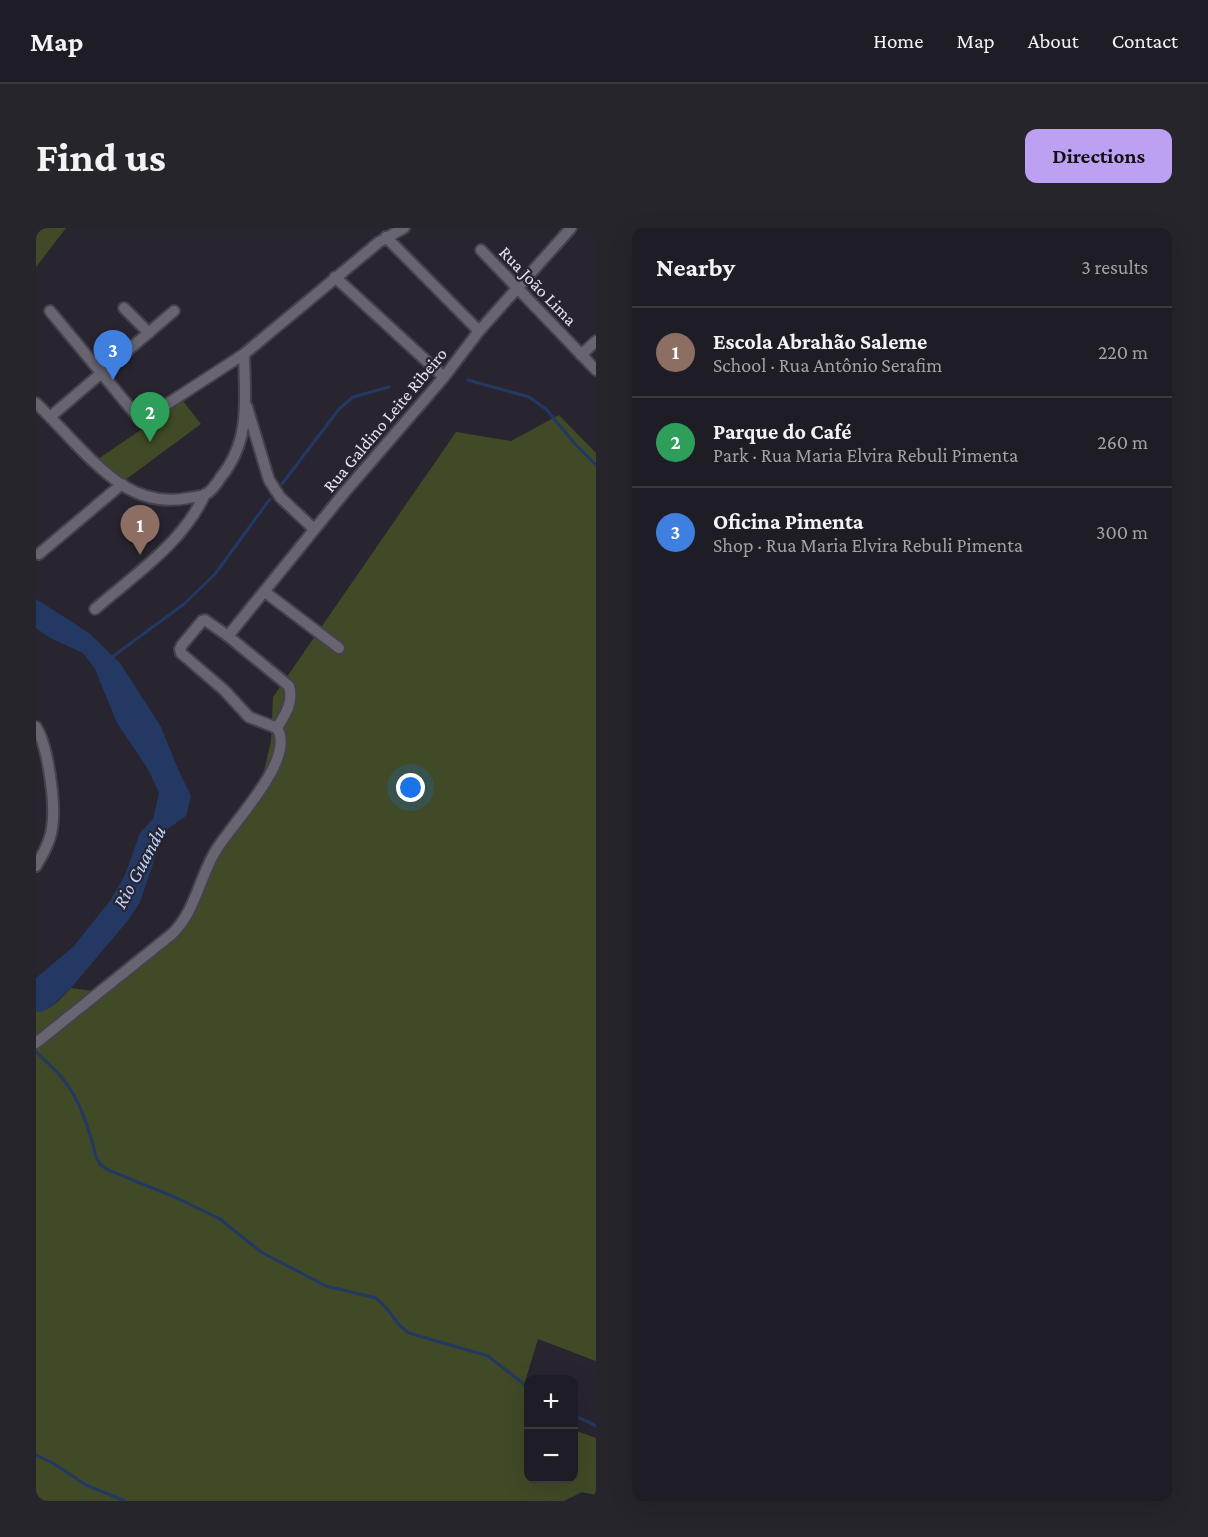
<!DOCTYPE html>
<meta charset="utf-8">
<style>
body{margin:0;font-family:"Crimson Pro",serif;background:#26252c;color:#f1f3f6}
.controls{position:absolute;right:18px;bottom:18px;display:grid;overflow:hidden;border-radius:12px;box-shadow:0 6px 24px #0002}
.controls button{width:54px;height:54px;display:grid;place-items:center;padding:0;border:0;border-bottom:2px solid #3c3a41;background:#1e1c24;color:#f1f3f6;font:30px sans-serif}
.you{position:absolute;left:375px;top:560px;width:21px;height:21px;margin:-15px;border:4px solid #fff;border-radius:50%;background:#1a73e8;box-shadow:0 0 0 9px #1a73e833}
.badge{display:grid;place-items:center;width:39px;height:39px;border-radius:50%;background:#bca0f2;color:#fff;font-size:20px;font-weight:700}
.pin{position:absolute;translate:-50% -50px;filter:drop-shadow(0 2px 3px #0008)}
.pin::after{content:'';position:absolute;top:32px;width:21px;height:18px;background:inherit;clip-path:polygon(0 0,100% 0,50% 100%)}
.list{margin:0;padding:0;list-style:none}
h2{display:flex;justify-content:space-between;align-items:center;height:78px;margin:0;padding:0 24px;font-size:26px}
h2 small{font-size:20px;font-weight:400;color:#a1a1a6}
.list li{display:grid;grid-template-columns:39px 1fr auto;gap:18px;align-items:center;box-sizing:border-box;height:90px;padding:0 24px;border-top:2px solid #3c3a41}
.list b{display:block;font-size:22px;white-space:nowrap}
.list p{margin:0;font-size:20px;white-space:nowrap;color:#a1a1a6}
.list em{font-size:20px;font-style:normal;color:#a1a1a6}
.map{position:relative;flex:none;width:560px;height:1273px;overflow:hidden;border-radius:12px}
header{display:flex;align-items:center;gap:36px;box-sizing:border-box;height:84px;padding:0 30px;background:#1e1c24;border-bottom:2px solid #3c3a41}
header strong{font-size:28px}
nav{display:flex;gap:33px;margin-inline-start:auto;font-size:21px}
.intro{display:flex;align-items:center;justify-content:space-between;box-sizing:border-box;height:144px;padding:0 36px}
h1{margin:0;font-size:42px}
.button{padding:15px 27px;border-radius:12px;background:#bca0f2;color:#111;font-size:21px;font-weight:700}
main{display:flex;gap:36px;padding:0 36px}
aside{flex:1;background:#1e1c24;border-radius:12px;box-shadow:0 6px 24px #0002}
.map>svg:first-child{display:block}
.green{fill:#404a27}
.water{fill:#233964}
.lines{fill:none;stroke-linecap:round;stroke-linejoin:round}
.stream{stroke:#233964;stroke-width:3}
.street-casing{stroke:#45424b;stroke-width:14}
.street{stroke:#686471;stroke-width:10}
.labels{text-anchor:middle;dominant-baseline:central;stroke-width:4.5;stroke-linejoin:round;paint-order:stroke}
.street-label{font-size:18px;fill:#e8e6ee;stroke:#282530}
.water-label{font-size:20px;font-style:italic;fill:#bad1fd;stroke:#282530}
</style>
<header>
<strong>Map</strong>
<nav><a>Home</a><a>Map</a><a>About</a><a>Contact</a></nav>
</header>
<div class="intro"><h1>Find us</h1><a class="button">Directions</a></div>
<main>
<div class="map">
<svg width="560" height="1273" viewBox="0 0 560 1273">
<rect width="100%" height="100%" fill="#282530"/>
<path class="green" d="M0 0H30L0 39Z
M147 173 165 196 89 252 62 231Z
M523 187 560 225V1133L502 1111 488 1157 492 1162 493 1250H538V1202L560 1210V1267L546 1264 528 1273H0V783C14 785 26 769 35 760L64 764 147 696 175 635 214 575 228 543 235 513 237 469 420 204 475 213Z"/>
<path class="water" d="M0 371 53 405 84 435 125 499 142 541 155 568 150 588 130 602 125 612 104 674 93 691 35 760 16 778 6 784 0 783V750L37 719 74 673 89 647 104 605 117 591 123 565 112 541 81 495 59 441 47 425 14 410 0 400Z"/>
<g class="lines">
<path class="stream" d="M432 152 493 169 510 181 539 216 560 237
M246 256 303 181 317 169 353 159
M76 429 148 376 179 346 234 271
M0 824C10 834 22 843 30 855 46 877 54 903 60 929L64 936 70 941 143 971 184 991 225 1024 290 1058 340 1070 352 1082 364 1098 373 1105 452 1128 493 1160
M538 1187 560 1198
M0 1227 17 1235 50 1257 89 1273"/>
<g class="street-casing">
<path id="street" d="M350 9 443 103
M445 22 560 142
M299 49 408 149
M88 80 113 105
M14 83 105 193 208 126
M545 127 560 113
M0 175C29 203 53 234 86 257 107 270 128 275 152 270 157 269 165 269 170 266 176 263 181 255 185 249 215 212 209 172 208 126L343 14 368 0
M211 179 233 252 244 269 278 301
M14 189 138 83
M3 326 86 256
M229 364 303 420
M59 381C98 347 147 315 169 266
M192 408 308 265 408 149 443 103 535 0
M0 499C12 518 20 576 16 600 14 614 7 626 0 638
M0 815 136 706C159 684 163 651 179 624 194 597 261 532 241 500L213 489 188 462 145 425 144 421 146 417 166 393 169 392 192 408 253 458C258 474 249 487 241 500"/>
</g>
<use href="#street" class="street"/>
</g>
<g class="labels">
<g class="street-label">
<text transform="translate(502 58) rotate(46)">Rua João Lima</text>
<text transform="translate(349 192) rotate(-50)">Rua Galdino Leite Ribeiro</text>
</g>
<g class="water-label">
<text transform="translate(103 639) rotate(-62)">Rio Guandu</text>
</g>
</g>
</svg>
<div class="controls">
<button>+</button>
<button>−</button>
</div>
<div class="you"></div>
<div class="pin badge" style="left:104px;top:327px;background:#8d6e63">1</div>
<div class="pin badge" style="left:114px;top:214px;background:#2e9e5b">2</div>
<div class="pin badge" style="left:77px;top:152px;background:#3f7fe0">3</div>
</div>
<aside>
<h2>Nearby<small>3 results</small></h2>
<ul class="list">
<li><span class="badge" style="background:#8d6e63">1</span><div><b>Escola Abrahão Saleme</b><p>School · Rua Antônio Serafim</p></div><em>220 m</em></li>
<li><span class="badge" style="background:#2e9e5b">2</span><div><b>Parque do Café</b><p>Park · Rua Maria Elvira Rebuli Pimenta</p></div><em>260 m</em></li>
<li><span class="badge" style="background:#3f7fe0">3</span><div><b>Oficina Pimenta</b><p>Shop · Rua Maria Elvira Rebuli Pimenta</p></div><em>300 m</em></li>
</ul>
</aside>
</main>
